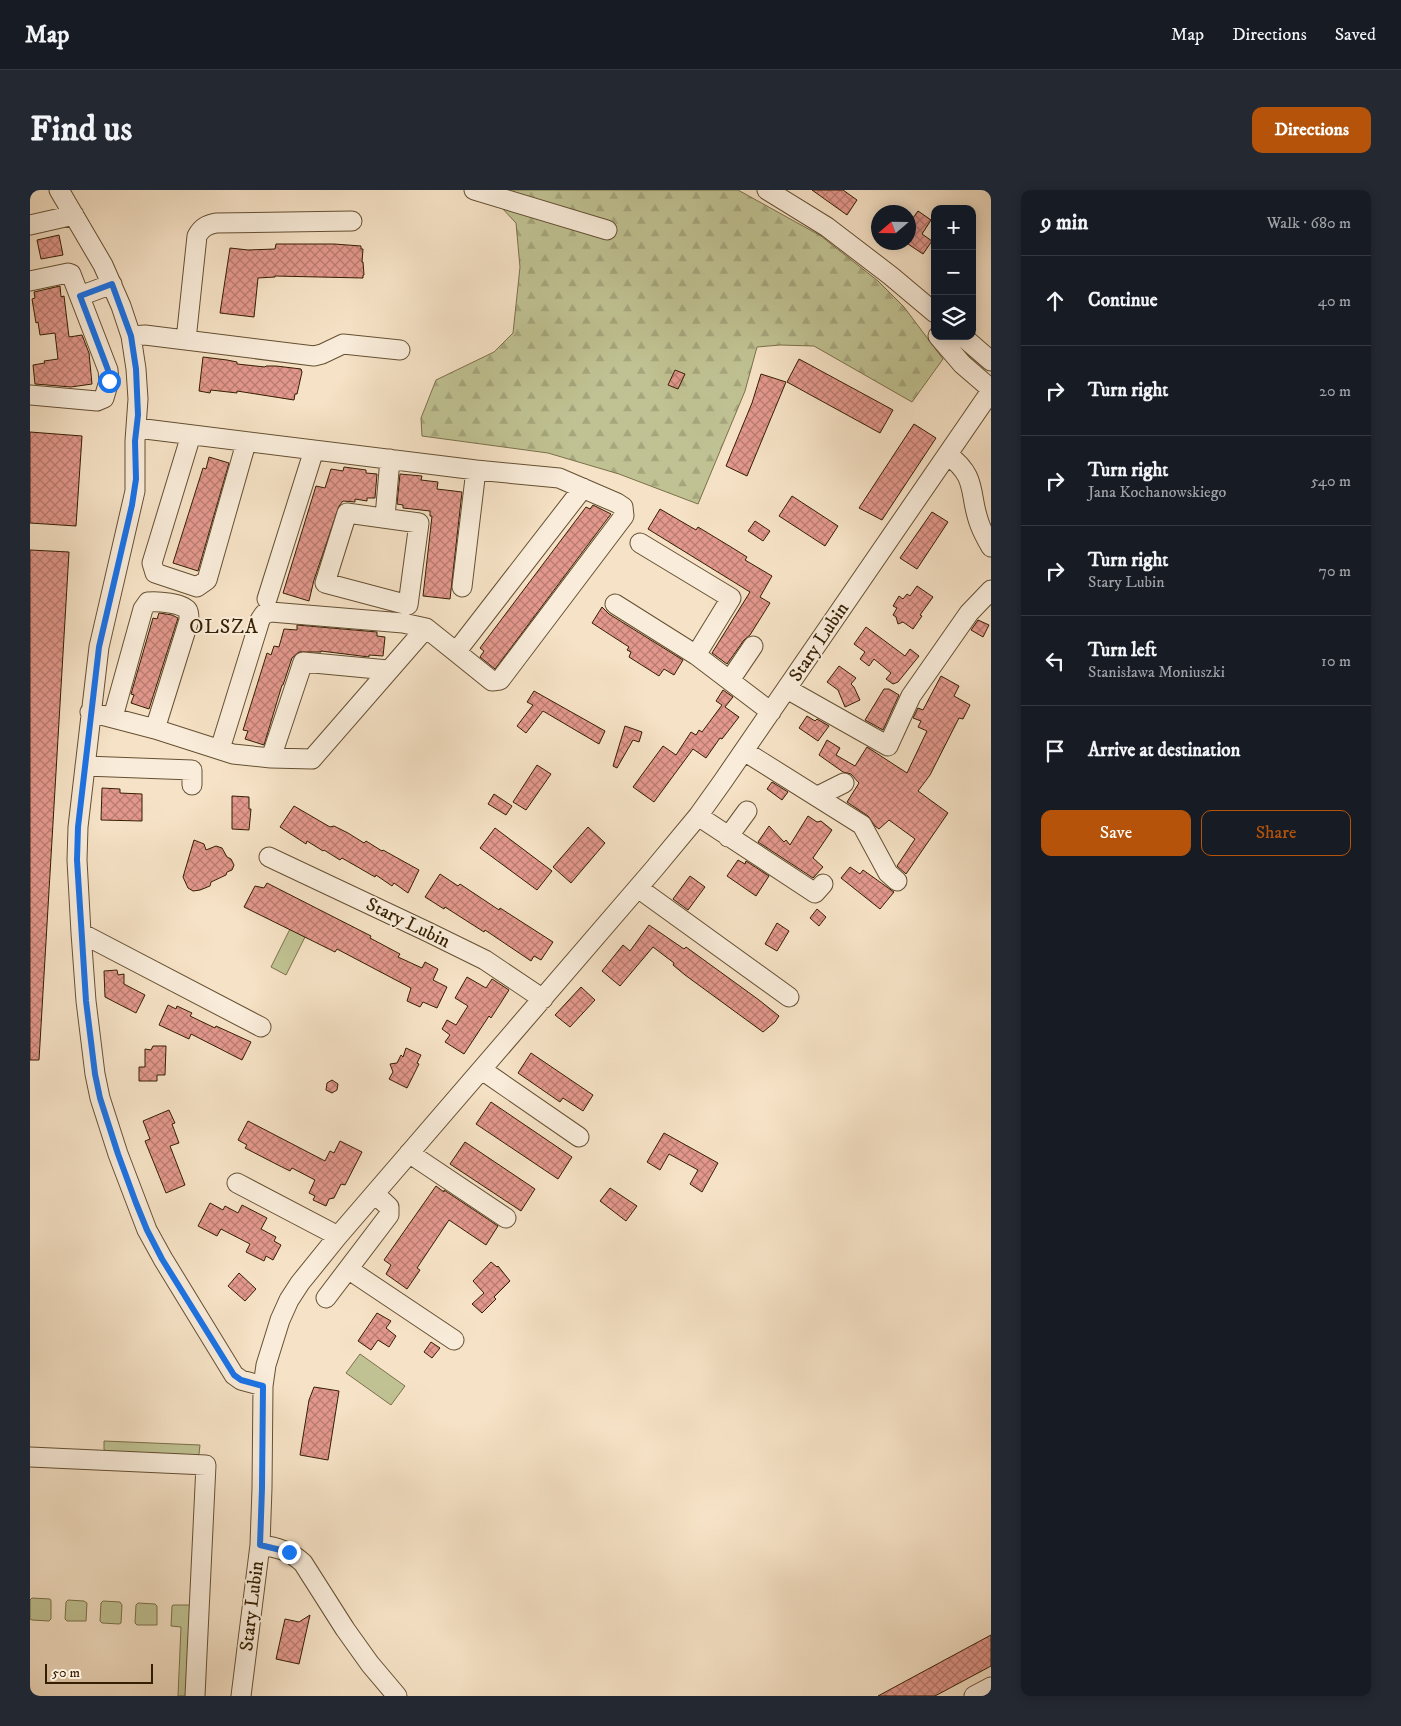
<!DOCTYPE html>
<meta charset="utf-8">
<style>
body{margin:0;font-family:"IM FELL DW Pica",serif;background:#242831;color:#f1f3f6}
.controls{position:absolute;right:15px;top:15px;display:grid;overflow:hidden;border-radius:10px;box-shadow:0 2px 12px #0003}
.controls button{width:45px;height:45px;display:grid;place-items:center;padding:0;border:0;border-bottom:1px solid #363941;background:#171b24;color:#f1f3f6;font:25px sans-serif}
.compass{position:absolute;left:841px;top:15px;width:45px;height:45px;border-radius:50%;background:#171b24;box-shadow:0 2px 12px #0003;rotate:250deg}
.scale{position:absolute;left:15px;bottom:12px;width:108px;box-sizing:border-box;padding-left:5px;border:2px solid #351f00;border-top:0;font-size:14px;line-height:18px;white-space:nowrap;color:#351f00;-webkit-text-stroke:4px #f9ecda;paint-order:stroke}
.stop{position:absolute;width:15px;height:15px;margin:-11px;border:4px solid #1a73e8;border-radius:50%;background:#fff}
.stop.end{background:#1a73e8;border-color:#fff;box-shadow:0 1px 5px #0008}
.list{margin:0;padding:0;list-style:none}
h2{display:flex;justify-content:space-between;align-items:center;height:65px;margin:0;padding:0 20px;font-size:21px}
h2 small{font-size:16px;font-weight:400;color:#9ea1a6}
.list li{display:grid;grid-template-columns:32px 1fr auto;gap:15px;align-items:center;box-sizing:border-box;height:90px;padding:0 20px;border-top:1px solid #363941}
.list b{display:block;font-size:19px;white-space:nowrap}
.list p{margin:0;font-size:16px;white-space:nowrap;color:#9ea1a6}
.list em{font-size:16px;font-style:normal;color:#9ea1a6}
.actions{display:flex;gap:10px;padding:15px 20px}
.actions a{flex:1;padding:11px 0;border:1px solid #b45309;border-radius:10px;text-align:center;font-size:18px;color:#b45309}
.actions .main{background:#b45309;color:#fff}
.icon{flex:none;width:28px;height:28px;fill:none;stroke:currentColor;stroke-width:2;stroke-linecap:round;stroke-linejoin:round}
.map{position:relative;flex:none;width:961px;height:1506px;overflow:hidden;border-radius:10px}
header{display:flex;align-items:center;gap:30px;box-sizing:border-box;height:70px;padding:0 25px;background:#171b24;border-bottom:1px solid #363941}
header strong{font-size:24px}
nav{display:flex;gap:28px;margin-inline-start:auto;font-size:18px}
.intro{display:flex;align-items:center;justify-content:space-between;box-sizing:border-box;height:120px;padding:0 30px}
h1{margin:0;font-size:35px}
.button{padding:12px 22px;border-radius:10px;background:#b45309;color:#fff;font-size:18px;font-weight:700}
main{display:flex;gap:30px;padding:0 30px}
aside{flex:1;background:#171b24;border-radius:10px;box-shadow:0 2px 12px #0003}
.map>svg:first-child{display:block}
.grass{fill:#c0c293;stroke:#7a704a}
.forest{fill:url(#forest-firs);stroke:#7a704a}
.building{fill:url(#building-cross-hatch);stroke:#351f00}
.lines{fill:none;stroke-linecap:round;stroke-linejoin:round}
.minor-casing{stroke:#655032;stroke-width:21}
.minor{stroke:#f9ecda;stroke-width:19}
.route{stroke:#1a73e8;stroke-width:6}
.labels{text-anchor:middle;dominant-baseline:central;stroke-width:4;stroke-linejoin:round;paint-order:stroke}
.street-label{font-size:19px;fill:#351f00;stroke:#f9ecda}
.neighbourhood-label{font-size:20px;letter-spacing:1px;fill:#351f00;stroke:#f9ecda}
</style>
<header>
<strong>Map</strong>
<nav><a>Map</a><a>Directions</a><a>Saved</a></nav>
</header>
<div class="intro"><h1>Find us</h1><a class="button">Directions</a></div>
<main>
<div class="map">
<svg width="961" height="1506" viewBox="0 0 961 1506">
<defs>
<pattern id="forest-firs" width="22" height="20" patternUnits="userSpaceOnUse" patternTransform="scale(1.25)"><rect width="22" height="20" fill="#c0c293"/><path d="M5 1l3.5 6h-7zM16 11l3.5 6h-7z" fill="#a6a67d"/></pattern>
<pattern id="building-cross-hatch" width="8" height="8" patternUnits="userSpaceOnUse" patternTransform="scale(1.25)"><rect width="8" height="8" fill="#e3988d"/><path d="M0 0l8 8M0 8l8-8" fill="none" stroke="#b97b71"/></pattern>
</defs>
<rect width="100%" height="100%" fill="#f6e2c6"/>
<filter id="stains"><feTurbulence type="fractalNoise" baseFrequency=".004" numOctaves="4"/><feColorMatrix values="0 0 0 0 .2 0 0 0 0 .09 0 0 0 0 .02 0 0 0 .5 -.17"/></filter>
<radialGradient id="worn" r=".72"><stop offset=".6" stop-color="#630" stop-opacity="0"/><stop offset="1" stop-color="#630" stop-opacity=".3"/></radialGradient>
<path class="grass" d="M260 739 275 747 256 785 241 777Z
M330 1164 375 1196 361 1215 316 1183Z
M74 1251 170 1255 169 1264 168 1265 75 1261 74 1259Z
M2 1408 20 1409 21 1411V1429L19 1431 2 1430 0 1429V1410Z
M38 1410 54 1411 57 1413 56 1431H37L35 1429 36 1412Z
M73 1411 90 1412 92 1415 91 1433 89 1434 72 1433 70 1431 71 1413Z
M108 1413 125 1414 127 1416V1435H107L105 1433 106 1415Z
M143 1415H161L158 1506H148L151 1437 141 1436 142 1416Z"/>
<path class="forest" d="M455 0H708L791 46 848 91 874 117 913 169 882 212 784 156 750 155 727 157 715 201 668 314 589 284 518 263 392 246 391 228 406 190 464 162 483 143 490 77 486 33Z"/>
<path class="building" d="M782 0H813L827 10 817 25Z
M888 21 901 30 892 44 902 51 893 64 878 54V35Z
M29 45 33 65 11 69 7 50Z
M246 54H304L331 56V59H333L332 72H333L334 85H333V88L245 86V87L228 88 224 127 190 123 200 58 218 60 245 59Z
M30 96 31 107 34 106 39 147 52 145 59 163 62 194 41 197 5 194 3 175 15 173 14 171 28 169 25 143 10 145 8 132 6 133 2 109 5 108 4 102Z
M173 167 197 170 207 172V174L235 177 236 176H246L271 179 272 182 267 204H265L264 210 207 201V203L181 200 180 203 169 201Z
M769 169 863 220 850 243 757 192Z
M645 180 655 184 648 199 638 195Z
M731 184 756 192 717 286 696 276 722 213Z
M884 234 906 248 852 330 829 318Z
M0 242 52 246 46 336 0 333Z
M179 267 199 273 168 381 143 373 173 278 176 279Z
M314 277 336 280V283L347 284 345 308H337V311L325 309V312L313 311 309 316 284 390 279 411 253 403 286 296 295 298 301 279 313 281Z
M370 284 392 286 391 290 408 292 407 299 432 302 420 409 393 406 402 326H400V321L373 318V315L367 314Z
M762 306 808 336 795 356 749 326Z
M563 315 581 324 465 479 450 467 454 461 450 458 556 317 560 319Z
M630 319 666 340 668 337 701 357 717 367 715 370 742 386 730 407 740 413 720 445 714 450 697 474 682 463 720 402 618 339Z
M902 322 918 332 887 379 870 368Z
M725 331 740 341 733 351 718 341Z
M0 360 39 362 9 870H0Z
M887 396 903 407 890 425 892 426 883 439 873 432 868 434 866 427 863 425 867 418 863 416 869 406 873 409 877 404 880 406Z
M572 417 579 424 653 470 644 485 634 479 629 486 599 467 601 462 597 460 599 457 562 433Z
M129 423 142 425 148 428 119 519 101 513 104 505 101 504 123 428 127 429Z
M948 430 959 435 953 447 941 440Z
M267 435 347 442V446L355 447 353 466 339 465V467L291 461V462H269L262 468 253 495H252L234 555 215 549 218 541 213 540 237 463 241 465 244 456 249 457 254 439 267 440Z
M836 437 875 466 880 459 889 466 868 492 863 494 856 489 861 483 844 469 839 476 830 469 835 462 824 454Z
M809 476 826 488 821 494 824 497 830 510 815 517 808 500 797 492Z
M911 486 929 496 924 506 940 515 933 529 929 528 900 585 888 601 918 623 876 684 867 676 885 649 859 630 849 639 845 636 838 626 817 612 829 593 821 584 813 582 789 565 797 550 810 558 806 565 825 576 837 557 877 583 897 541 888 537 891 531 883 528 888 518 893 520Z
M854 499H859L869 505 853 540 835 530Z
M693 500 703 507 695 517 709 527 692 549 690 548 676 568 663 559 624 612 603 597 633 556 646 565 661 542 666 545 669 540 672 542 692 515 686 511Z
M504 501 575 541 569 554 513 521 496 543 487 536 503 515 497 512Z
M777 526 785 531 787 529 799 536 788 551 769 538Z
M595 536 612 542 609 552 603 550 587 578 583 576Z
M507 575 521 584 496 620 483 612Z
M742 592 758 602 752 610 737 599Z
M72 598 90 599V603L112 604V631L71 630Z
M464 604 482 616 476 625 458 614Z
M202 606 219 607V619H221L219 640 202 639Z
M264 616 300 637 304 636 318 643 334 653 336 651 352 661 353 660 389 680 378 703 364 693 362 696 346 685 345 687 312 668 310 670 294 660 293 661 277 651 276 654 250 637Z
M778 626 787 632 791 631 802 640 783 668 793 677 783 688 728 652 739 636 754 652 756 650 760 655Z
M558 637 575 653 541 693 523 677Z
M465 638 522 681 507 700 450 658Z
M164 650 174 654 176 660 186 656 192 658 197 667 201 669 204 675 202 680 197 682 196 685 181 692 180 696 170 700 163 701 158 698 153 687Z
M708 670 715 674 716 671 739 686 726 706 697 686Z
M820 677 830 684 833 680 864 702 850 719 811 688Z
M410 684 428 696 430 694 469 720 470 718 523 752 511 770 504 766 501 771 455 740 454 742 415 717 414 719 395 707Z
M660 686 675 697 658 720 643 709Z
M237 693 341 746 340 748 370 764 368 767 392 778 395 772 408 779 403 790 417 797 407 818 393 812 390 817 377 811 381 798 307 759 305 762 214 717 225 696 234 698Z
M787 719 796 727 789 736 780 728Z
M747 733 759 741 747 761 735 754Z
M619 735 654 759 656 757 729 810 749 826 745 832 733 842 655 785 643 775 644 773 623 757 590 796 572 781 593 755 600 761Z
M87 780 88 785 94 784V794L115 805 106 823 75 807 74 781Z
M437 787 456 798 462 789 479 800 461 828 459 826 434 864 415 852 420 845 412 839 417 830 426 835 438 816 425 808Z
M551 797 565 810 540 837 525 825Z
M138 815 146 819 147 816 162 823 160 826 185 838 186 836 221 852 212 870 161 844 159 849 129 835Z
M123 856H136L135 885H127V891H109V877H115V859L121 860Z
M376 858 391 865 387 873 389 874 377 898 359 889 363 882 360 874 367 873 371 865 373 867Z
M501 863 563 905 553 921 533 908 530 912 488 883Z
M302 890 308 894 307 900 302 903 296 900 297 893Z
M461 912 542 967 528 989 446 934Z
M139 920 145 933 142 934 149 953 140 956 155 995 136 1003 115 951 120 949 113 931Z
M218 931 295 971 300 961 304 963 310 951 332 962 315 995 311 994 304 1008 299 1009 296 1016 283 1010 285 1006 279 1003 285 990 262 978 260 981 246 974 215 958 217 955 208 950Z
M634 943 688 973 672 1002 660 994 668 980 639 964 630 980 617 972Z
M435 952 505 999 491 1021 420 974Z
M406 996 414 1002V1000L468 1036 456 1055 419 1030 387 1078 390 1080 377 1099 356 1084 361 1075 354 1070Z
M580 998 607 1016 596 1031 570 1011Z
M180 1013 193 1020 195 1016 208 1023 212 1015 237 1028 231 1039 246 1047 244 1051 251 1055 243 1070 236 1066 234 1071 216 1062 220 1054 191 1039 187 1046 168 1036Z
M461 1072 467 1077 468 1076 480 1091 464 1107 466 1109 452 1123 442 1114 454 1103 443 1091Z
M209 1083 226 1099 215 1111 198 1096Z
M347 1123 361 1131 356 1138 366 1146 359 1157 348 1150 341 1160 328 1151Z
M401 1152 410 1158 402 1168 394 1162Z
M284 1197 309 1201 298 1270 270 1265 279 1210Z
M280 1425 269 1474 246 1469 255 1429 269 1432Z
M961 1445V1476L905 1506H848Z"/>
<g class="lines">
<g class="minor-casing">
<path id="minor" d="M29 0 73 75 91 116 101 146 106 179 108 209 105 251V301L69 457 48 637 47 670 51 743 56 811 65 884 70 908 88 964 117 1040 133 1069 204 1185 211 1190 233 1196
M444 0 577 40
M737 0 797 37 861 86 905 123
M0 35 44 25
M0 91 38 83 41 84 78 180 79 191 74 208 67 211 0 205
M50 106 82 94
M101 146 115 145 284 166 292 164 313 154 370 160
M908 146 932 174 961 199
M932 146 961 171
M156 150 167 46C172 37 177 35 186 33L322 31
M107 238 446 280 529 288 587 313 593 317 594 326 470 490 462 491 426 462
M161 245 122 373 125 383 167 397 177 390 216 253
M918 265C949 288 938 304 950 335 953 343 957 350 961 357
M317 323 389 333 378 415 295 393Z
M355 327 360 269
M610 353 701 408 666 465
M432 397 446 280
M237 409 284 260
M585 414 666 465 741 522
M396 438 426 462 553 298
M700 490 723 456
M757 499 858 556 881 506 939 423 961 400
M60 522 125 539 203 564 241 568 282 569 396 438 373 433 241 422 234 424 230 430 190 559
M83 527 113 419 118 412C127 411 154 413 158 421 159 422 159 428 159 430L125 539
M714 561 832 635 858 683 867 691
M241 568 273 472 358 480
M55 576 162 580V595
M788 606 814 593
M668 626 785 703 793 694
M698 647 717 621
M239 667 398 742 455 770 513 809
M608 698 759 807
M51 743 231 837
M452 880 549 947
M379 963 476 1028
M207 993 308 1046
M318 1079 424 1150
M296 1108 359 1025V1017L345 1004
M0 1267 176 1275 165 1506
M230 1355C247 1357 260 1361 273 1373L315 1439 340 1474 367 1506
M211 1506 230 1355 232 1298 233 1196 236 1175 250 1130 259 1110 270 1093 308 1046 624 679 668 626 693 591 961 201
M944 1506 961 1497"/>
</g>
<use href="#minor" class="minor"/>
</g>
<g class="lines">
<path class="route" d="M79 191 78 180 50 106 82 94 101 146 106 179 108 225 105 251 106 289 102 315 69 457 48 637 47 670 56 811 65 884 70 908 88 964 106 1013 117 1040 132 1069 204 1185 211 1190 233 1196 232 1298 230 1355 259 1362"/>
</g>
<g class="labels">
<g class="street-label">
<text transform="translate(789 452) rotate(-56)">Stary Lubin</text>
<text transform="translate(378 733) rotate(26)">Stary Lubin</text>
<text transform="translate(222 1416) rotate(-83)">Stary Lubin</text>
</g>
<g class="neighbourhood-label">
<text x="194" y="437">OLSZA</text>
</g>
</g>
<rect width="100%" height="100%" filter="url(#stains)"/>
<rect width="100%" height="100%" fill="url(#worn)"/>
</svg>
<div class="controls">
<button>+</button>
<button>−</button>
<button><svg class="icon" aria-label="layers" viewBox="0 0 24 24"><path d="M12 4l9 5-9 5-9-5zM3 14l9 5 9-5"/></svg></button>
</div>
<svg class="compass" viewBox="-18 -18 36 36"><path d="M0-13l5 13h-10z" fill="#e53935"/><path d="M0 13l5-13h-10z" fill="#9ea1a6"/></svg>
<div class="scale">50 m</div>
<div class="stop" style="left:79px;top:191px"></div>
<div class="stop end" style="left:259px;top:1362px"></div>
</div>
<aside>
<h2>9 min<small>Walk · 680 m</small></h2>
<ul class="list">
<li><svg class="icon" aria-label="ahead" viewBox="0 0 24 24"><path d="M12 20V5M6 11l6-6 6 6"/></svg><div><b>Continue</b></div><em>40 m</em></li>
<li><svg class="icon" aria-label="right" viewBox="0 0 24 24"><path d="M7 20v-9h11M14 6l5 5-5 5"/></svg><div><b>Turn right</b></div><em>20 m</em></li>
<li><svg class="icon" aria-label="right" viewBox="0 0 24 24"><path d="M7 20v-9h11M14 6l5 5-5 5"/></svg><div><b>Turn right</b><p>Jana Kochanowskiego</p></div><em>540 m</em></li>
<li><svg class="icon" aria-label="right" viewBox="0 0 24 24"><path d="M7 20v-9h11M14 6l5 5-5 5"/></svg><div><b>Turn right</b><p>Stary Lubin</p></div><em>70 m</em></li>
<li><svg class="icon" aria-label="left" viewBox="0 0 24 24"><path d="M17 20v-9H6M10 6l-5 5 5 5"/></svg><div><b>Turn left</b><p>Stanisława Moniuszki</p></div><em>10 m</em></li>
<li><svg class="icon" aria-label="arrive" viewBox="0 0 24 24"><path d="M6 21V4h12l-3 4 3 4H6"/></svg><div><b>Arrive at destination</b></div></li>
</ul>
<div class="actions"><a class="main">Save</a><a>Share</a></div>
</aside>
</main>
